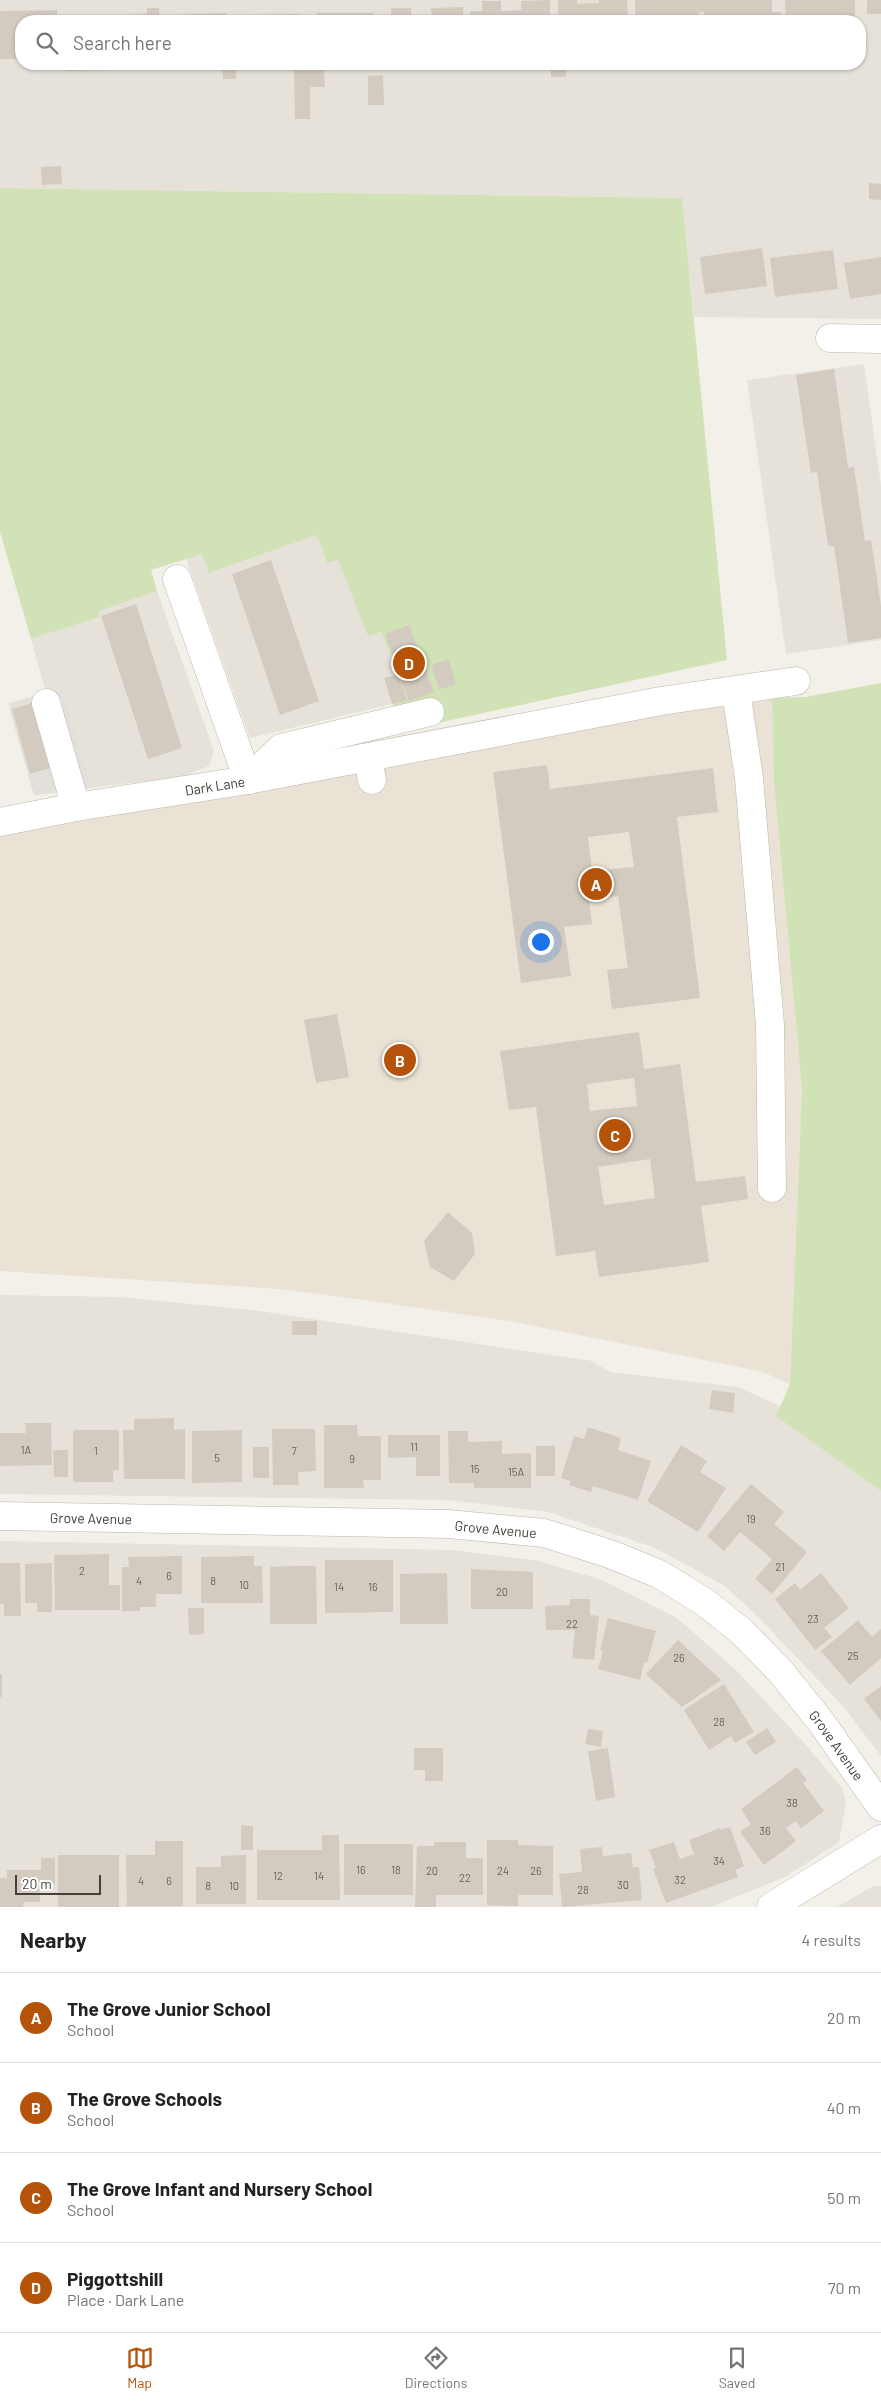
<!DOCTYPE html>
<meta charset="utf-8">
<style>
body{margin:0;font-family:Barlow,sans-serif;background:#f6f6f6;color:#222}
.scale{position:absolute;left:15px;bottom:12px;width:86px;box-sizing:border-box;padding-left:5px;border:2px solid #464039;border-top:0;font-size:14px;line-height:18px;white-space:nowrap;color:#464039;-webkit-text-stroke:4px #fff;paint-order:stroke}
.you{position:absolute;left:540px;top:941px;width:18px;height:18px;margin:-12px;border:4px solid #fff;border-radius:50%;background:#1a73e8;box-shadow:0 0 0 8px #1a73e833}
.badge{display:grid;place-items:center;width:32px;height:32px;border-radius:50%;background:#b45309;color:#fff;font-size:16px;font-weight:700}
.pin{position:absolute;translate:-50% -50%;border:2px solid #fff;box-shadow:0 1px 5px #0006}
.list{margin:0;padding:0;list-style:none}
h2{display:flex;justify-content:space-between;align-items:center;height:65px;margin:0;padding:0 20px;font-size:21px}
h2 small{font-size:16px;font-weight:400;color:#767676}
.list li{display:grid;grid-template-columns:32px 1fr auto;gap:15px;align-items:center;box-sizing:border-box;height:90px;padding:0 20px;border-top:1px solid #e0e0e0}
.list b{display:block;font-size:19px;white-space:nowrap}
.list p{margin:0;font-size:16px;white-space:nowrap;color:#767676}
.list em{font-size:16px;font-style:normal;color:#767676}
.icon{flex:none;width:28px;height:28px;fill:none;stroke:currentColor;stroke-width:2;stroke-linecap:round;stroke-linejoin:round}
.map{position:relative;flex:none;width:881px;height:1907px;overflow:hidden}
.search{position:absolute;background:#fff;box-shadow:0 1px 4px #0004;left:15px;right:15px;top:15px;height:55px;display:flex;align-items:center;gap:12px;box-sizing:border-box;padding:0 18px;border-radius:20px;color:#767676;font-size:19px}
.sheet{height:425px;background:#fff}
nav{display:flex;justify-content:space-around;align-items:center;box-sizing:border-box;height:70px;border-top:1px solid #e0e0e0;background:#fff;font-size:14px;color:#767676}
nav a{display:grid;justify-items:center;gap:2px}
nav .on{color:#b45309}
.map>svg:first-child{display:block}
.residential{fill:#e6e1d9;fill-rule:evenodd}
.industrial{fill:#e3dfdb}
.education{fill:#eae3d5}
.green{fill:#d1e2b7}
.building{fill:#d3cbc0;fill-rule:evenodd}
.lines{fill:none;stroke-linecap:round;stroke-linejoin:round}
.minor-casing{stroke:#bdb7ad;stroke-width:29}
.minor{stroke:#fff;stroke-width:28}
.labels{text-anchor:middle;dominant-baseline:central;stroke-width:5;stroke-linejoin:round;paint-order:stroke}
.number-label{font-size:11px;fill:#69635b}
.street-label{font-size:14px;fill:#464039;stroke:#fff}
</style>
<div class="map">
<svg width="881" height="1907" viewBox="0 0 881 1907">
<rect width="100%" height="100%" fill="#f3f0ea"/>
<path class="residential" d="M0 0H881V319L694 317 682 198 0 188ZM21 21H860V64H21Z
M864 364 881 486V640L786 654 747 380Z
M317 535 327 563 338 559 368 635 381 632 399 674 384 679 392 704 250 738 186 559 202 554 210 573Z
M157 591 214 751 209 766 184 776 34 795 9 708 30 703 46 693 31 639 100 617 98 611Z
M0 1295 119 1297 252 1310 592 1361 610 1372 738 1387 780 1406 777 1416 881 1491V1756L843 1706 755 1614 725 1586 653 1547 548 1512 448 1500 0 1494Z
M0 1541 452 1550 539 1561 602 1580 677 1618 737 1671 805 1744 843 1789 846 1803 839 1842 785 1877 711 1907H0Z
M873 1886H881V1907H837Z"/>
<path class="industrial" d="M61 689 92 788 34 795 9 703Z"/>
<path class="education" d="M772 698 774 782 802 1089 790 1384 760 1371 515 1322 364 1300 279 1289 0 1271V835L646 716Z"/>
<path class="green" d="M0 188 682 198 727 660 401 731 384 678 399 674 381 632 368 636 338 560 327 563 317 535 209 573 202 554 151 570 157 591 99 611 100 617 31 639 0 532Z
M881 683V1491L776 1416 790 1384 802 1089 774 782 772 698 805 697Z"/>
<path class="building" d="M550 0V21H470V11H482V1H501V11L521 10V1Z
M558 0H577V4L599 3V0H627L628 21H558Z
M635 0H772V12H781V21H705L704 12H699V21H635Z
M785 0H855V21H786Z
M867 0H881V14H867Z
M463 7V21H391V8H411V18H421L432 17 431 8Z
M147 8H159L160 21H121V15L147 14Z
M57 10V21H21V59H0V11Z
M226 13V21H171V15Z
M317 13H374V21H318Z
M300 14V21H244V15Z
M111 17V21H65V18Z
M66 64H112V70L66 71Z
M222 64H236V79H223Z
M294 64 324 65 325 87H310V119H295Z
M551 64H566V77H551Z
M383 75 384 105H368V76Z
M61 166 62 184 42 185 41 167Z
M869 183 881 184V200L869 199Z
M762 248 767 286 705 294 700 257Z
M833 250 838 289 775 297 770 258Z
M881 257V294L850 299 844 263Z
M834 369 848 468 854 467 865 541 871 540 881 606V638L848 643 834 546H828L817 472 811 473 796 375Z
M271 560 319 701 280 715 232 574Z
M136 604 182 748 148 759 101 616Z
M409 625 434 692 409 701 385 634Z
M449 659 456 685 439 689 431 665Z
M399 674 407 700 392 704 384 678Z
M32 703 50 768 30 774 12 709Z
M547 765 550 789 713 768 718 812 677 817 700 998 612 1009 607 970 628 968 618 896 589 900 592 924 564 927 571 976 521 983 493 772ZM629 832 634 867 592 871 588 837Z
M337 1014 349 1077 316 1083 304 1020Z
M639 1032 644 1069 680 1064 696 1182 745 1176 748 1199 701 1206 709 1262 599 1277 595 1251 556 1256 536 1107 509 1110 500 1051ZM634 1078 637 1106 590 1111 587 1084ZM650 1159 655 1198 604 1205 598 1167Z
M448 1212 472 1233 475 1254 454 1281 430 1267 424 1241Z
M292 1321H317V1335H292Z
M712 1390 735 1393 733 1413 709 1409Z
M174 1418V1430L185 1429V1479H124L123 1430H134V1419Z
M25 1423H51L52 1465 0 1466V1433H26Z
M324 1425H357L358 1436H381V1480H363L364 1488H324Z
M588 1427 621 1438 618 1450 651 1461 638 1500 593 1486 591 1492 569 1485 571 1481 561 1478 574 1436 584 1439Z
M272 1429H315L316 1471 298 1472 299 1485H273Z
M73 1430H119V1470L113 1471V1482H73Z
M242 1430V1482L192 1483V1431Z
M448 1431H468V1442L502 1441V1454L531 1453V1488H474V1483H449Z
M388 1435H440V1476H416V1457L388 1458Z
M681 1445 707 1461 700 1472 726 1488 698 1532 647 1501Z
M536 1446H555V1476H536Z
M253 1447H269V1478H253Z
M53 1450H68V1477H54Z
M751 1484 784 1512 774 1524 807 1552 772 1594 755 1579 772 1559 740 1532 724 1551 707 1536Z
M109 1554V1585H120V1610H55L54 1555Z
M182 1556V1594H156V1607H140V1611H122V1567H129L128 1557Z
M254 1556V1566H262L263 1603H201V1557Z
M325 1560H393V1612L325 1613Z
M0 1563H20L21 1616H4V1604H0Z
M52 1563V1612H37V1603H25V1564Z
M293 1566H316L317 1624H270V1567Z
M471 1569 533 1572V1609H471Z
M447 1573 448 1624H400V1574Z
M821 1573 849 1608 824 1628 832 1637 815 1650 775 1599 795 1583 800 1590Z
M570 1599H590V1615L599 1616 594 1660 572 1658 575 1630H546L545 1606 570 1605Z
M188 1608H204V1634L189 1635Z
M608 1618 656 1631 647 1663 644 1662 640 1680 598 1669 603 1651 600 1650Z
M858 1620 872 1637 881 1629V1658L850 1685 821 1651Z
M678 1640 721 1680 682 1707 646 1674Z
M0 1674H2V1697H0Z
M724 1684 754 1732 735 1743 731 1736 709 1750 684 1710Z
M881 1686V1721L864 1699Z
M767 1728 776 1742 755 1755 746 1742Z
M588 1729 603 1731 601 1747 585 1744Z
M414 1748H443V1781H425V1770H414Z
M608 1748 615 1797 596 1801 588 1751Z
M797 1767 807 1780 803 1783 824 1811 801 1828 796 1821 786 1828 796 1841 764 1865 740 1832 751 1824 741 1809Z
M241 1825 253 1826V1850H241Z
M730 1827 744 1866 735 1870 738 1877 666 1903 653 1869 656 1868 649 1850 674 1842 680 1859 694 1854 689 1840 720 1828 721 1830Z
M322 1835H339L340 1900H257V1850H322Z
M487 1840H518V1845L553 1846V1895H518V1906L487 1905Z
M155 1841H183V1906H127L126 1855H155Z
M434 1842H466V1858H483V1895H436V1907H415L417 1846H434Z
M344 1844H413V1895H344Z
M602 1847 603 1856 631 1853 633 1867H639L642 1900 562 1907 559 1874 582 1872 580 1849Z
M58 1855H119V1907H58Z
M246 1855V1904H196V1867H221V1856Z
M41 1858H55V1884H40V1902H24L23 1907H0V1878H7V1870H41Z"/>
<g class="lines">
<g class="minor-casing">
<g id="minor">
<path d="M830 338 881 339"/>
<path d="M177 579 248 780"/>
<path d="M736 691 749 778 770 1025 772 1188"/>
<path d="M46 703 76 807"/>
<path d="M368 758 372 780"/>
<path d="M248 780 281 748 430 712"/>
<path id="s1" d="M0 822 76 807 248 780 661 701 796 681"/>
<path id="s2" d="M0 1516 448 1524 544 1533 610 1554 659 1574 706 1603 742 1632 781 1672 821 1722 881 1807"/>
<path d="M771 1907 881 1839"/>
</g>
</g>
<use href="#minor" class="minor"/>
</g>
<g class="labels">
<g class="number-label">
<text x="414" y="1446">11</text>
<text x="26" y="1449">1A</text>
<text x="96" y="1450">1</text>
<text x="294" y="1450">7</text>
<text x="217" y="1457">5</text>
<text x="352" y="1458">9</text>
<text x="475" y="1468">15</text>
<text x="516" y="1471">15A</text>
<text x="751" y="1518">19</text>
<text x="780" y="1566">21</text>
<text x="82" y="1570">2</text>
<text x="169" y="1575">6</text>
<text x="139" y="1580">4</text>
<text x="213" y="1580">8</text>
<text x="244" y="1584">10</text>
<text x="339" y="1586">14</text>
<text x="373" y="1586">16</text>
<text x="502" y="1591">20</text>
<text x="813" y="1618">23</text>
<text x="572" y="1623">22</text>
<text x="853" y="1655">25</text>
<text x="679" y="1657">26</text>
<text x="719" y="1721">28</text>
<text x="792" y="1802">38</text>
<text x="765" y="1830">36</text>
<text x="719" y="1860">34</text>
<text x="361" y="1869">16</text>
<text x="396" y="1869">18</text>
<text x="432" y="1870">20</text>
<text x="503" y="1870">24</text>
<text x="536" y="1870">26</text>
<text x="278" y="1875">12</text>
<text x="319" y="1875">14</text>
<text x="465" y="1877">22</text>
<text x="680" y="1879">32</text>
<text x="141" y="1880">4</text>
<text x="169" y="1880">6</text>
<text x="623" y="1884">30</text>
<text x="208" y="1885">8</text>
<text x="234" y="1885">10</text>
<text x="583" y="1889">28</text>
</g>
<g class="street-label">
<text stroke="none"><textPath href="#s1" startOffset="218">Dark Lane</textPath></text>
<text stroke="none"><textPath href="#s2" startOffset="91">Grove Avenue</textPath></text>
<text stroke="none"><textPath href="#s2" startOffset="496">Grove Avenue</textPath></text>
<text stroke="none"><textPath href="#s2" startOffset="916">Grove Avenue</textPath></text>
</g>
</g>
</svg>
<div class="scale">20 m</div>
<div class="you"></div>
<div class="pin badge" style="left:596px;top:884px">A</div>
<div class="pin badge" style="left:400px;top:1060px">B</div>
<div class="pin badge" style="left:615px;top:1135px">C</div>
<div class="pin badge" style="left:409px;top:663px">D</div>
<div class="search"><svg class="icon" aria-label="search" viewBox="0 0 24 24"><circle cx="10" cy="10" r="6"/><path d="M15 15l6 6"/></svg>Search here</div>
</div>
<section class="sheet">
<h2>Nearby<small>4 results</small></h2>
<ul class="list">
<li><span class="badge">A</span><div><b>The Grove Junior School</b><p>School</p></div><em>20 m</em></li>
<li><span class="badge">B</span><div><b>The Grove Schools</b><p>School</p></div><em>40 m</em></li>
<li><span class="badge">C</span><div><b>The Grove Infant and Nursery School</b><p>School</p></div><em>50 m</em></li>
<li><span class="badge">D</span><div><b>Piggottshill</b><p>Place · Dark Lane</p></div><em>70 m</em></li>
</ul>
</section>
<nav>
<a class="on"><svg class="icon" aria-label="map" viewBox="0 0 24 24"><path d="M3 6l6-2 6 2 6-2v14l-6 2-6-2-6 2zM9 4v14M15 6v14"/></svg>Map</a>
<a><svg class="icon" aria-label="directions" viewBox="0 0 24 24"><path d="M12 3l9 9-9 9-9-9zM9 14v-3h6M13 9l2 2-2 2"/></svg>Directions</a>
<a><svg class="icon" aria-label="saved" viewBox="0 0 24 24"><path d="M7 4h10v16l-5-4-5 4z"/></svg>Saved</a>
</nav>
